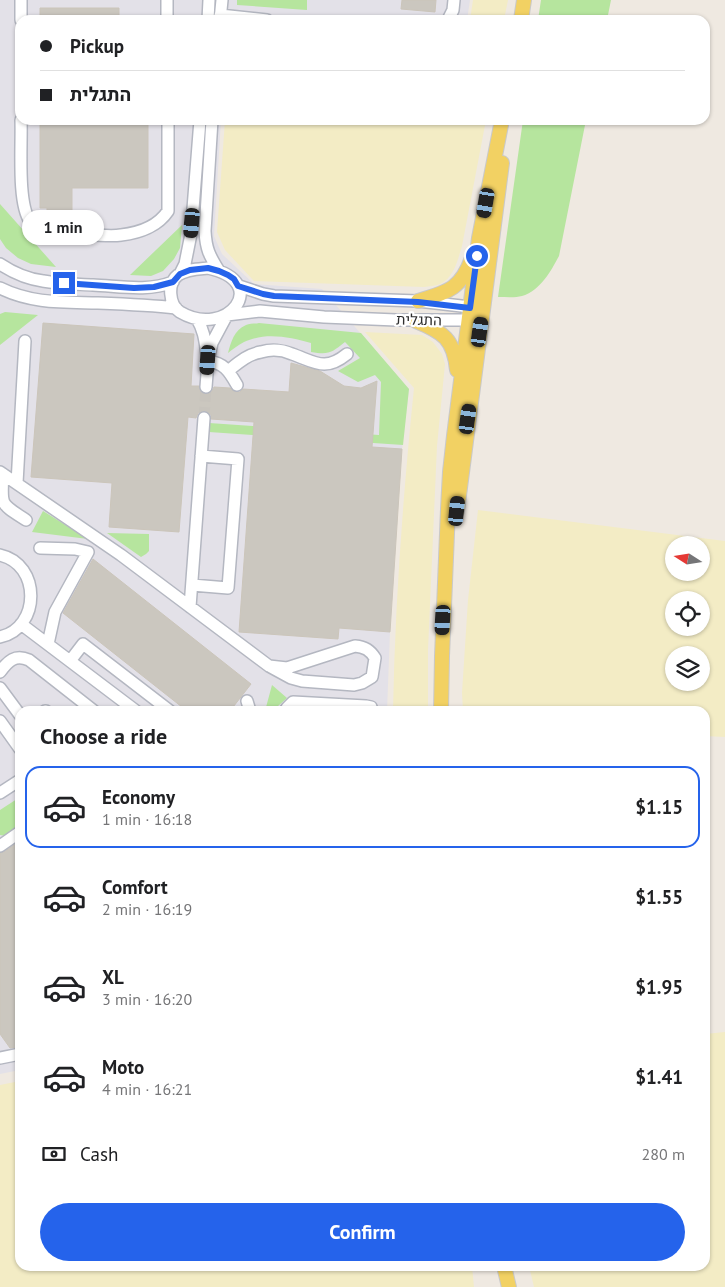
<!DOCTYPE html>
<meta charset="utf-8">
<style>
:root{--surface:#fff;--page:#f6f6f6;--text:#202124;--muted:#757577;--line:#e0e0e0;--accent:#2563eb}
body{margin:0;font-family:"PT Sans",Heebo,sans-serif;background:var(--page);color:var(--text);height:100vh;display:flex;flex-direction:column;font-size:19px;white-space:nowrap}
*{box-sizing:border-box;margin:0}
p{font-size:16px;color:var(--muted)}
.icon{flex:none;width:28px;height:28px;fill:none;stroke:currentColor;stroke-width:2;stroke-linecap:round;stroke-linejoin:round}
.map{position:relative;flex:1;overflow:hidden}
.side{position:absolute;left:15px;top:706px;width:695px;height:565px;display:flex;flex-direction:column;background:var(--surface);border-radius:15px;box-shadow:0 1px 4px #0004}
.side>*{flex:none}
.top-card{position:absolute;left:15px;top:15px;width:695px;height:110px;border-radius:15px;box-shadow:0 1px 4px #0004;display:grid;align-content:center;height:110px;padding:0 25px;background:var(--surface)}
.needle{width:32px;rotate:282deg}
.tools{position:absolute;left:665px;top:536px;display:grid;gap:10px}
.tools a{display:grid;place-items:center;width:45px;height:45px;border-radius:50%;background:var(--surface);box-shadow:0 1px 4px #0004;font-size:25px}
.end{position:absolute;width:22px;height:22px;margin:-11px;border:6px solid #2563eb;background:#fff;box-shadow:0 0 0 2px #fff}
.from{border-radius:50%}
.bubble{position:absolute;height:35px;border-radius:18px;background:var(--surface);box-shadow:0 1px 4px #0004;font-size:16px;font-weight:800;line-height:35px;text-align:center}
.car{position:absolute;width:15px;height:30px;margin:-15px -8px;border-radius:6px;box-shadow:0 0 4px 1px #0007;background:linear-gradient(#222 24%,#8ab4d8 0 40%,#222 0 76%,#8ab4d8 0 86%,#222 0)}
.top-card b{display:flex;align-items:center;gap:18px;height:48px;font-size:19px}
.top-card b+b{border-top:1px solid var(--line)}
.top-card i{width:12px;height:12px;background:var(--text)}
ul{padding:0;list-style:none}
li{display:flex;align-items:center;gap:15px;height:82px;margin:0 10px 8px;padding:0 15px;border:2px solid transparent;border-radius:15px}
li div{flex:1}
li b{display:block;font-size:19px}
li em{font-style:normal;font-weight:800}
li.selected{border-color:var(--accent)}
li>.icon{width:45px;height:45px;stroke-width:1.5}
h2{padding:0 25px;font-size:22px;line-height:60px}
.pay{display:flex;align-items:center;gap:12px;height:55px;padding:0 25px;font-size:19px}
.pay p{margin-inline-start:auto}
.action{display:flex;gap:10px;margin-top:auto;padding:10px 25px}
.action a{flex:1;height:58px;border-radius:30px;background:var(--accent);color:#fff;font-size:20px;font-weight:800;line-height:58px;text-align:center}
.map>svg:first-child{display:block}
.industrial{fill:#e3e1e8}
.green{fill:#b6e59e}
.sand{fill:#f3ecc5;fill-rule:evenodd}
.building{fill:#cbc7bf;stroke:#cbc5ba}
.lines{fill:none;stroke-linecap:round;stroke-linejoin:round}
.minor-tunnel{stroke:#c8c4bd;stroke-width:11;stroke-dasharray:11 5.5;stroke-linecap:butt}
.minor-casing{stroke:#b4b7c1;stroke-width:14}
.major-casing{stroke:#c9c9c9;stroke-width:16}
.minor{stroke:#fff;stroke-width:11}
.major{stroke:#f2d163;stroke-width:14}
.route{stroke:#2563eb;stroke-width:6}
.labels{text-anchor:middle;stroke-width:4.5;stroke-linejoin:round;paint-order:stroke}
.street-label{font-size:15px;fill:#2e2e2e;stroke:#fff}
</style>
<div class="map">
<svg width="725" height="1287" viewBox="0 0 725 1287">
<rect width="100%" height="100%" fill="#efe9e1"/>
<!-- industrial -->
<path class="industrial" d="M 0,0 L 470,0 L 467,20 L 20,20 L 20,120 L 221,120 L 214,236 L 222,254 L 254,284 L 322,289 L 409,389 L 402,449 L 390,632 L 387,711 L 20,711 L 20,1070 L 0,1074 Z"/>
<!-- green -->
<path class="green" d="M 237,0 L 307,0 L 307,10 L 237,5 Z
M 541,0 L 611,0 L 607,20 L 538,20 Z
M 523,120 L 586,120 L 559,256 C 551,271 540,291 522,296 C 515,298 506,297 498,297 Z
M 0,204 L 56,267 L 31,264 L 18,258 L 6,248 L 0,239 Z
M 182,225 L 180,248 L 174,259 L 163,271 L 151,276 L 130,275 Z
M 5,312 L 38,315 L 0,345 L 0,314 Z
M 259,323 L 361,333 L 409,389 L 403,445 L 209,432 L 209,423 L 379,435 L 381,382 L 375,375 L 358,382 L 338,371 L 360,358 L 345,342 C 331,353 329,355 311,352 L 311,343 C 290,337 265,332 244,342 C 238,345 233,349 228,353 C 231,342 234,330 246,325 C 250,323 256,324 259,323 Z
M 43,511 L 88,539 L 32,532 Z
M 107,533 L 149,534 L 149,551 L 146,554 L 141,557 Z
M 272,685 L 287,698 L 278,706 L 275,711 L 265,711 Z
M 20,797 L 20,826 L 6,836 L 0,835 L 0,810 Z"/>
<!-- sand -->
<path class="sand" d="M 473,0 L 508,0 L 504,20 L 470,20 Z
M 225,120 L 486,120 L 462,246 C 458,259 454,278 440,284 C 435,286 429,286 424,287 L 254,281 L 225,250 L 217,232 Z
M 365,332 L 422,335 L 433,342 L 442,354 L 445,364 L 437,446 L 428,650 L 428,711 L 393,711 C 395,603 403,496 414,388 Z
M 478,510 L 725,541 L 725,737 L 705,736 L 705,711 L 463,711 L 462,693 L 468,600 ZM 674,545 L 701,545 L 701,572 L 674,572 ZM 674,600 L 701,600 L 701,628 L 674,628 ZM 674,655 L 701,655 L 701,682 L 674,682 Z
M 725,1032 L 725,1287 L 534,1287 L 529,1266 L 705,1266 L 705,1034 Z
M 20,1081 L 20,1266 L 472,1266 L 474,1287 L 0,1287 L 0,1085 Z"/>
<!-- building -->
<path class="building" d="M 402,0 L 436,0 L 435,12 L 401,9 Z
M 40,8 L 119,8 L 119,20 L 40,20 Z
M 40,120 L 148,120 L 148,188 L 72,188 L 72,227 L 55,227 L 55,218 L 47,218 L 47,208 L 40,208 Z
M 43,323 L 194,334 L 191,386 L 199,386 L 200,391 L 205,394 L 210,394 L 212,391 L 214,387 L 230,388 L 233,391 L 237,392 L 240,392 L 243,389 L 289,392 L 291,363 L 320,371 L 344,386 L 361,388 L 377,381 L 372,447 L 402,449 L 390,632 L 339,628 L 338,639 L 239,632 L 254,422 L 211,419 L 211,415 L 209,412 L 204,411 L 198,413 L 196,418 L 188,417 L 179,532 L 109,527 L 112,483 L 31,477 Z
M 93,559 L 251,684 L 230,711 L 187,711 L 63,613 Z
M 20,841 L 20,1047 L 10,1048 L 0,1034 L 0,853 L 4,852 Z"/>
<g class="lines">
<!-- minor-tunnel -->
<path class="minor-tunnel" d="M 204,418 L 206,387"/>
<defs>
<path id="minor" d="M 21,0 L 21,20
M 167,0 L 167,20
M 220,15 L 267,20
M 208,20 L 209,0
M 220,20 L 222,0
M 448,20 L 453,10 L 454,0
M 21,120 C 22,144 17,203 30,221 C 35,227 42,233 47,238 C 59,238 71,235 82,235 C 95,234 109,237 121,235 C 139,233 158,226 168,211 L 168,120
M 212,120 L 205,231 C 206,249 209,255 219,271
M 0,264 C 12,272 28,279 43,281 C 59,284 76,284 93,285 C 119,286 147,292 173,282
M 208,268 C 273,282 227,340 180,312 C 169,305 167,283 178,275 C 187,269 198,269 208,268 Z
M 180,274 L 185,264 L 191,234 L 200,120
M 239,286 L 263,294 L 274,296 L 418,301 L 470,307 L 476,311
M 0,288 C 32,304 64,302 98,303 C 124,304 150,305 176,308
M 197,319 C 204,330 205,341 207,355
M 208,361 C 224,363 229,371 237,385
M 228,371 C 238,363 248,354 261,352 C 271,349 283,350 292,354 C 315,362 325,372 347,354
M 206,387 L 208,361 L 212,343 L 227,315 L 260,311 L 324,317 L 396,320 L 468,320 L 476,317
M 0,472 L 121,555 L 269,666 L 291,678 L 302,681 L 354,685 L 362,683 L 372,677 L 375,658 C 370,650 365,647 355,646 L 287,668 L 269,666
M 3,474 C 1,506 0,503 26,520
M 17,483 L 25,341
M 40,548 L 75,549 L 88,552 L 55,612 L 48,644
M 0,555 C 41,564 41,628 0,637
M 192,585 L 228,588 L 238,459 L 201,456
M 190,607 L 204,418
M 21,624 L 136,711
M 70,661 L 83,644 L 170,711
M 0,672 C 8,661 15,654 29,660 L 94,711
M 0,688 L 20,715
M 247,701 L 250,711
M 45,711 L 46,711
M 285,711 L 287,708 L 293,702 L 366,706 L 371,707 L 372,711
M 0,721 L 20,749
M 0,793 L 20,780
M 0,846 L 20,832
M 0,1058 L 20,1054"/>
<path id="major" d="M 521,20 L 524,0
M 418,301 C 448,292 461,289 472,258
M 416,321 C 443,332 454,339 457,370
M 457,511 L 502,163
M 441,711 L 442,656 L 448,509 L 450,472 L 454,436 L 479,238 L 502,120
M 504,1266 L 509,1287"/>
</defs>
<!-- minor casing -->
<use href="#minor" class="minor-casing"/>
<!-- major casing -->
<use href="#major" class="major-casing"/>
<!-- minor -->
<use href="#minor" class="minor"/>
<!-- major -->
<use href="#major" class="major"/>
</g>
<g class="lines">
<!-- route -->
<path class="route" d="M 64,283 L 134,288 L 154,287 L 173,282 L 180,274 L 190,270 L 208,268 L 219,271 L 228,275 L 234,279 L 238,286 L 263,294 L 274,296 L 418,302 L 470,308 L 477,256"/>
</g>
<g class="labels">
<!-- street labels -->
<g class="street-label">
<text transform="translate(419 320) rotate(1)" y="5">התגלית</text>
</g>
</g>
</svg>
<div class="tools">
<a><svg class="needle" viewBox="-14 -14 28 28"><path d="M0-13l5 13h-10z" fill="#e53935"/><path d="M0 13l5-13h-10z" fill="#757577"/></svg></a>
<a><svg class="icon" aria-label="locate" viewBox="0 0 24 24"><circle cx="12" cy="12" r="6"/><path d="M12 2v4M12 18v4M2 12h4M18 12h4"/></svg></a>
<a><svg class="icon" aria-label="layers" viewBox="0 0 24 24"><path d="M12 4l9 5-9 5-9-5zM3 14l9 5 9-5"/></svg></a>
</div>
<i class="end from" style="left:477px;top:256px"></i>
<i class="end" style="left:64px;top:283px"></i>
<div class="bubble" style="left:22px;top:210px;width:82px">1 min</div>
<i class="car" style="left:486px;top:203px;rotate:190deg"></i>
<i class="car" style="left:192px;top:223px;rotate:185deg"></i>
<i class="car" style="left:480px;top:332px;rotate:8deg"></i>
<i class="car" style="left:208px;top:360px;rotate:184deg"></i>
<i class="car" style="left:468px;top:419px;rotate:8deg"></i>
<i class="car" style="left:457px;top:511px;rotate:6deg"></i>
<i class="car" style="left:443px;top:620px;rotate:183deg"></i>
<div class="top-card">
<b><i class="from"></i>Pickup</b>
<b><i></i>התגלית</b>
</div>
<section class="side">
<h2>Choose a ride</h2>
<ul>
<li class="selected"><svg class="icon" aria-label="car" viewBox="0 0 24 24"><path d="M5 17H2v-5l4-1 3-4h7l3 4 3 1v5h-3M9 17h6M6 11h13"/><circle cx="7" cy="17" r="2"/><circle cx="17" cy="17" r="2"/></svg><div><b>Economy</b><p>1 min · 16:18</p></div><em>$1.15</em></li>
<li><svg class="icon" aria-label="car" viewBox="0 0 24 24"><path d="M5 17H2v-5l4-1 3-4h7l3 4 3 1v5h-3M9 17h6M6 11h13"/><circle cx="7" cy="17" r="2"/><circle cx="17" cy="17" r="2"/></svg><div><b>Comfort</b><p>2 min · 16:19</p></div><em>$1.55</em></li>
<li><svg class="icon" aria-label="car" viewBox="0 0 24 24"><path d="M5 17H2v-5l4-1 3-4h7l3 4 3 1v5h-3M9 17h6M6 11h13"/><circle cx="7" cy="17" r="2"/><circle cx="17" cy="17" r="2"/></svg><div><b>XL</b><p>3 min · 16:20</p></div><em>$1.95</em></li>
<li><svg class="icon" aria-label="car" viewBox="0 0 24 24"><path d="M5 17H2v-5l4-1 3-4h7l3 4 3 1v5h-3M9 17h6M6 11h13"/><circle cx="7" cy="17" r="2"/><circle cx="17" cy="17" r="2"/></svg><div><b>Moto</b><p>4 min · 16:21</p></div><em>$1.41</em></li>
</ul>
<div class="pay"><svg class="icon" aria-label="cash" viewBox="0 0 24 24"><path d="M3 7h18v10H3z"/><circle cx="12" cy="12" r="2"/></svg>Cash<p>280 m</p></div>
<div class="action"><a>Confirm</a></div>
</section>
</div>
